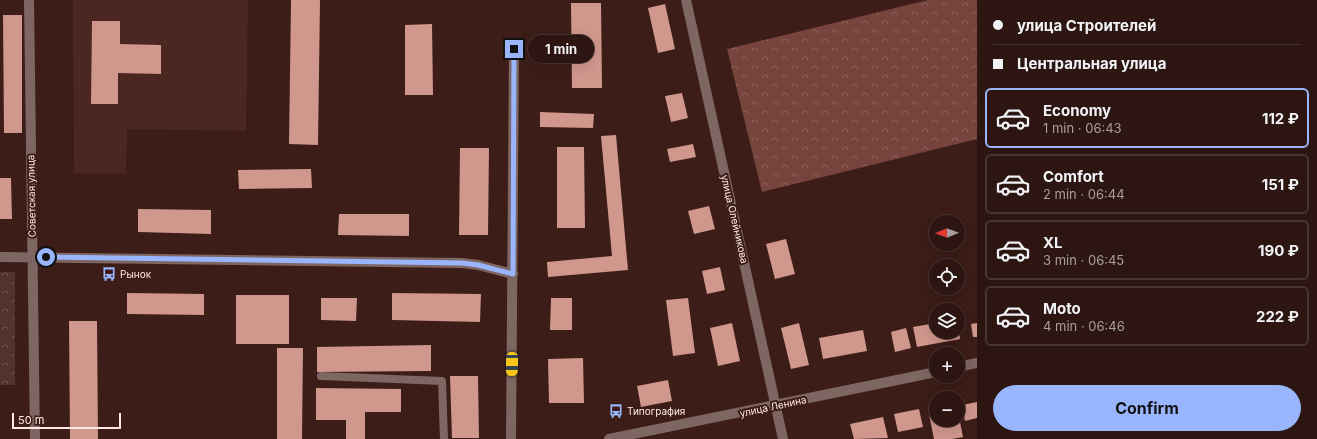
<!DOCTYPE html>
<meta charset="utf-8">
<style>
:root{--surface:#2d1612;--page:#351f1b;--text:#f1f3f6;--muted:#a79f9f;--line:#483532;--accent:#98b5fd}
body{margin:0;font-family:Inter,sans-serif;background:var(--page);color:var(--text);height:100vh;display:flex;flex-direction:column;font-size:15px;white-space:nowrap}
*{box-sizing:border-box;margin:0}
p{font-size:13px;color:var(--muted)}
.icon{flex:none;width:22px;height:22px;fill:none;stroke:currentColor;stroke-width:2;stroke-linecap:round;stroke-linejoin:round}
.map{position:relative;flex:1;overflow:hidden}
.details{display:flex;flex-direction:column;background:var(--surface);width:340px}
.details>*{flex:none}
.guide{display:grid;align-content:center;height:88px;padding:0 16px;background:var(--surface)}
.needle{width:26px;rotate:269deg}
.fabs{position:absolute;left:929px;top:215px;display:grid;gap:8px}
.fabs a{display:grid;place-items:center;width:36px;height:36px;border-radius:50%;background:var(--surface);box-shadow:0 4px 16px #0002,0 0 0 1px var(--line);font-size:20px}
.scale{position:absolute;left:12px;bottom:10px;width:109px;box-sizing:border-box;padding-left:4px;border:2px solid #ffe9e5;border-top:0;font-size:11px;line-height:14px;white-space:nowrap;color:#ffe9e5;-webkit-text-stroke:3px #3c1d18;paint-order:stroke}
.end{position:absolute;width:18px;height:18px;margin:-9px;border:5px solid #98b5fd;background:#111;box-shadow:0 0 0 2px #111}
.from{border-radius:50%}
.bubble{position:absolute;height:28px;border-radius:14px;background:var(--surface);box-shadow:0 4px 16px #0002,0 0 0 1px var(--line);font-size:13px;font-weight:700;line-height:28px;text-align:center}
.car{position:absolute;width:12px;height:24px;margin:-12px -6px;border-radius:5px;box-shadow:0 0 3px 1px #0007;background:linear-gradient(#f5c518 24%,#345 0 40%,#f5c518 0 76%,#345 0 86%,#f5c518 0)}
.guide b{display:flex;align-items:center;gap:14px;height:38px;font-size:15px}
.guide b+b{border-top:1px solid var(--line)}
.guide i{width:10px;height:10px;background:var(--text)}
ul{padding:0;list-style:none}
li{display:flex;align-items:center;gap:12px;height:60px;margin:0 8px 6px;padding:0 8px;border:2px solid var(--line);border-radius:6px}
li div{flex:1}
li b{display:block;font-size:15px}
li em{font-style:normal;font-weight:700}
li.selected{border-color:var(--accent)}
li>.icon{width:36px;height:36px;stroke-width:1.5}
.button{display:flex;gap:8px;margin-top:auto;padding:8px 16px}
.button a{flex:1;height:46px;border-radius:24px;background:var(--accent);color:#111;font-size:16px;font-weight:700;line-height:46px;text-align:center}
main{display:flex;flex:1;min-height:0}
.map>svg:first-child{display:block}
.built{fill:#4c2620}
.forest{fill:url(#forest-crowns)}
.park{fill:url(#park-crowns)}
.building{fill:#d0978d}
.lines{fill:none;stroke-linecap:round;stroke-linejoin:round}
.service{stroke:#7e6662;stroke-width:8}
.minor{stroke:#7e6662;stroke-width:10}
.route{stroke:#98b5fd;stroke-width:5}
.labels{text-anchor:middle;stroke-width:4;stroke-linejoin:round;paint-order:stroke}
.street-label{font-size:10px;fill:#ffe9e5;stroke:#3c1d18}
.poi-label{font-size:10px;fill:#ffe9e5;stroke:#3c1d18;text-anchor:start}
</style>
<main>
<div class="map">
<svg width="977" height="439" viewBox="0 0 977 439">
<defs>
<pattern id="forest-crowns" width="20" height="18" patternUnits="userSpaceOnUse"><rect width="20" height="18" fill="#76443c"/><path d="M2 6a3 3 0 1 1 6 0M12 15a3 3 0 1 1 6 0" fill="none" stroke="#8b5f58"/></pattern>
<pattern id="park-crowns" width="20" height="18" patternUnits="userSpaceOnUse"><rect width="20" height="18" fill="#51342f"/><path d="M2 6a3 3 0 1 1 6 0M12 15a3 3 0 1 1 6 0" fill="none" stroke="#6b514d"/></pattern>
</defs>
<rect width="100%" height="100%" fill="#3c1d18"/>
<!-- built -->
<path class="built" d="M 73,0 L 248,0 L 246,131 L 127,129 L 126,174 L 74,173 Z"/>
<!-- forest -->
<path class="forest" d="M 928,0 L 977,0 L 977,139 L 762,192 L 727,49 Z"/>
<!-- park -->
<path class="park" d="M 0,272 L 15,272 L 15,385 L 0,385 Z"/>
<!-- building -->
<path class="building" d="M 291,0 L 320,0 L 318,145 L 289,144 Z
M 571,3 L 601,3 L 602,88 L 572,88 Z
M 665,4 L 675,49 L 658,53 L 648,8 Z
M 3,15 L 22,15 L 22,133 L 4,133 Z
M 92,21 L 120,21 L 120,44 L 161,45 L 161,74 L 118,73 L 118,104 L 91,104 Z
M 432,24 L 433,95 L 405,95 L 405,25 Z
M 682,93 L 688,118 L 671,122 L 665,96 Z
M 540,112 L 594,114 L 593,128 L 540,127 Z
M 616,135 L 628,270 L 548,277 L 547,262 L 612,256 L 601,136 Z
M 693,144 L 696,157 L 670,162 L 667,149 Z
M 557,147 L 584,147 L 585,228 L 557,228 Z
M 460,148 L 489,148 L 488,235 L 459,235 Z
M 311,169 L 312,188 L 239,189 L 238,170 Z
M 0,178 L 11,178 L 12,219 L 0,219 Z
M 709,206 L 715,229 L 694,234 L 688,211 Z
M 138,209 L 211,210 L 211,234 L 138,232 Z
M 339,214 L 409,214 L 409,236 L 338,235 Z
M 786,239 L 795,274 L 775,279 L 766,244 Z
M 720,267 L 725,290 L 707,294 L 702,271 Z
M 127,293 L 204,294 L 204,315 L 127,314 Z
M 392,293 L 481,294 L 480,322 L 392,320 Z
M 236,295 L 289,295 L 289,344 L 236,344 Z
M 321,298 L 357,298 L 356,321 L 321,320 Z
M 551,298 L 572,298 L 572,330 L 550,330 Z
M 688,298 L 695,353 L 673,356 L 666,300 Z
M 69,321 L 97,321 L 98,439 L 70,439 Z
M 732,323 L 740,361 L 718,366 L 710,328 Z
M 799,323 L 809,365 L 791,369 L 781,328 Z
M 936,323 L 936,332 L 959,332 L 960,339 L 917,347 L 913,327 Z
M 977,323 L 977,337 L 973,337 L 971,324 Z
M 906,328 L 911,348 L 895,352 L 891,332 Z
M 863,330 L 867,351 L 823,359 L 819,338 Z
M 431,345 L 431,371 L 317,372 L 317,347 Z
M 277,348 L 303,348 L 302,439 L 277,439 Z
M 583,358 L 584,403 L 549,403 L 548,359 Z
M 450,376 L 478,376 L 479,438 L 452,438 Z
M 668,380 L 672,401 L 641,407 L 637,386 Z
M 316,388 L 401,389 L 401,412 L 365,412 L 365,439 L 346,439 L 346,420 L 316,420 Z
M 977,402 L 977,418 L 965,421 L 962,405 Z
M 936,407 L 936,420 L 958,420 L 959,417 L 963,437 L 952,439 L 934,439 L 928,409 Z
M 919,409 L 923,427 L 898,432 L 894,414 Z
M 883,417 L 888,438 L 854,439 L 850,424 Z"/>
<g class="lines">
<!-- service -->
<path class="service" d="M 321,376 L 442,381 L 444,439"/>
<!-- minor -->
<path class="minor" d="M 29,0 L 35,439
M 686,0 L 783,439
M 0,257 L 462,263 L 478,265 L 513,274
M 958,367 L 977,363
M 511,439 L 514,49
M 609,439 L 936,372"/>
</g>
<g class="lines">
<!-- route -->
<path class="route" d="M 46,257 L 462,263 L 478,265 L 513,274 L 514,49"/>
</g>
<!-- icons -->
<defs>
<symbol id="bus-bare" viewBox="-9 -9 18 18"><path d="M-5-6H5V4H4V6H2V4H-2V6H-4V4H-5ZM-3.5-4V0h7V-4ZM-3.5 1.2v1.5H-2V1.2ZM2 1.2v1.5H3.5V1.2Z" fill="#98b5fd" stroke="#3c1d18" stroke-width="2.5" paint-order="stroke"/></symbol>
</defs>
<g fill-rule="evenodd">
<use href="#bus-bare" x="99" y="264" width="20" height="20"/>
<use href="#bus-bare" x="606" y="401" width="20" height="20"/>
</g>
<g class="labels">
<!-- street labels -->
<g class="street-label">
<text transform="translate(31 196) rotate(-91)" y="4">Советская улица</text>
<text transform="translate(735 219) rotate(77)" y="4">улица Олейникова</text>
<text transform="translate(773 406) rotate(-12)" y="4">улица Ленина</text>
</g>
<!-- poi labels -->
<g class="poi-label">
<text x="120" y="278">Рынок</text>
<text x="627" y="415">Типография</text>
</g>
</g>
</svg>
<div class="fabs">
<a><svg class="needle" viewBox="-14 -14 28 28"><path d="M0-13l5 13h-10z" fill="#e53935"/><path d="M0 13l5-13h-10z" fill="#a79f9f"/></svg></a>
<a><svg class="icon" aria-label="locate" viewBox="0 0 24 24"><circle cx="12" cy="12" r="6"/><path d="M12 2v4M12 18v4M2 12h4M18 12h4"/></svg></a>
<a><svg class="icon" aria-label="layers" viewBox="0 0 24 24"><path d="M12 4l9 5-9 5-9-5zM3 14l9 5 9-5"/></svg></a>
<a>+</a>
<a>−</a>
</div>
<div class="scale">50 m</div>
<i class="end from" style="left:46px;top:257px"></i>
<i class="end" style="left:514px;top:49px"></i>
<div class="bubble" style="left:528px;top:35px;width:66px">1 min</div>
<i class="car" style="left:512px;top:364px;rotate:181deg"></i>
</div>
<section class="details">
<div class="guide">
<b><i class="from"></i>улица Строителей</b>
<b><i></i>Центральная улица</b>
</div>
<ul>
<li class="selected"><svg class="icon" aria-label="car" viewBox="0 0 24 24"><path d="M5 17H2v-5l4-1 3-4h7l3 4 3 1v5h-3M9 17h6M6 11h13"/><circle cx="7" cy="17" r="2"/><circle cx="17" cy="17" r="2"/></svg><div><b>Economy</b><p>1 min · 06:43</p></div><em>112 ₽</em></li>
<li><svg class="icon" aria-label="car" viewBox="0 0 24 24"><path d="M5 17H2v-5l4-1 3-4h7l3 4 3 1v5h-3M9 17h6M6 11h13"/><circle cx="7" cy="17" r="2"/><circle cx="17" cy="17" r="2"/></svg><div><b>Comfort</b><p>2 min · 06:44</p></div><em>151 ₽</em></li>
<li><svg class="icon" aria-label="car" viewBox="0 0 24 24"><path d="M5 17H2v-5l4-1 3-4h7l3 4 3 1v5h-3M9 17h6M6 11h13"/><circle cx="7" cy="17" r="2"/><circle cx="17" cy="17" r="2"/></svg><div><b>XL</b><p>3 min · 06:45</p></div><em>190 ₽</em></li>
<li><svg class="icon" aria-label="car" viewBox="0 0 24 24"><path d="M5 17H2v-5l4-1 3-4h7l3 4 3 1v5h-3M9 17h6M6 11h13"/><circle cx="7" cy="17" r="2"/><circle cx="17" cy="17" r="2"/></svg><div><b>Moto</b><p>4 min · 06:46</p></div><em>222 ₽</em></li>
</ul>
<div class="button"><a>Confirm</a></div>
</section>
</main>
